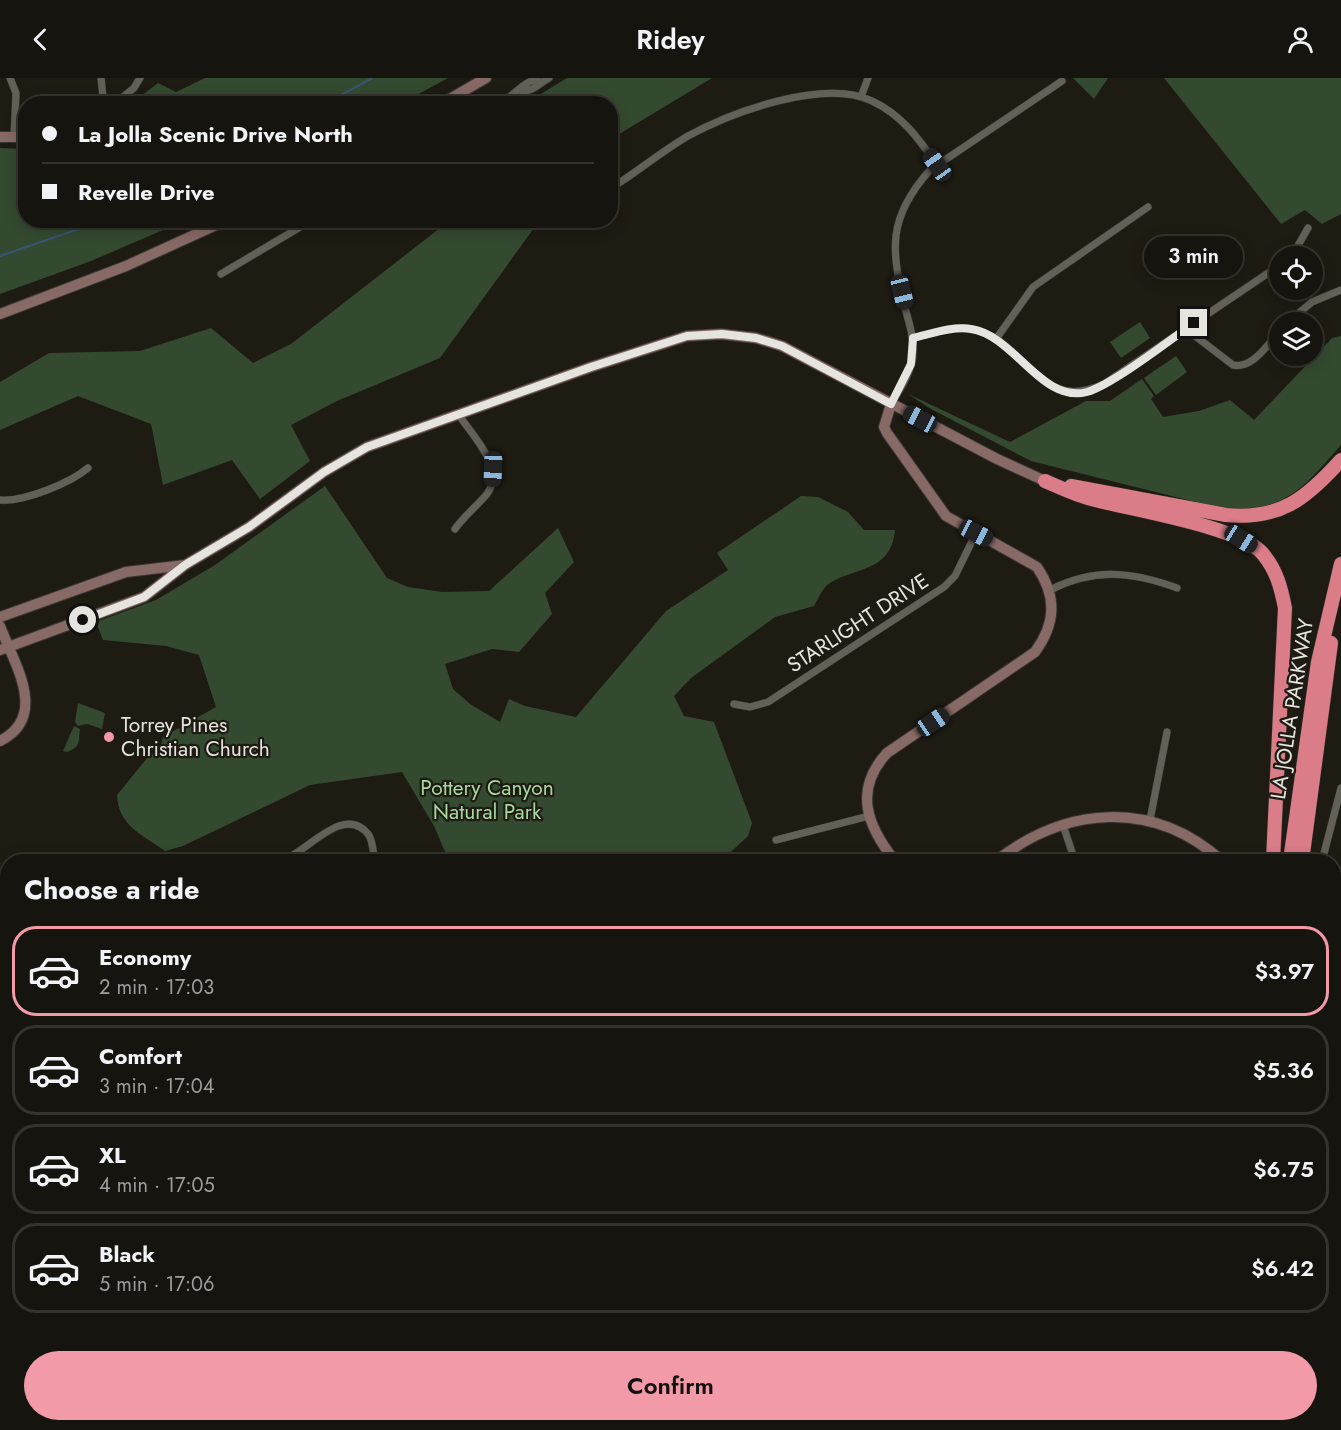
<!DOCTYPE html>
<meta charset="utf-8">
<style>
:root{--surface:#16140e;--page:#1f1d17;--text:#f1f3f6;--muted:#9e9e9e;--line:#35332e;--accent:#f39aa9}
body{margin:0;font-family:Jost,sans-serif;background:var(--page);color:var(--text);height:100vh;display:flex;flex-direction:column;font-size:22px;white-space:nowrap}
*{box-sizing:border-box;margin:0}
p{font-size:20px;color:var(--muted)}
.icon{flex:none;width:33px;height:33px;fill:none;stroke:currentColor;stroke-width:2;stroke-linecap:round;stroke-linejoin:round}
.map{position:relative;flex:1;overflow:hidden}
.panel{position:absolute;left:0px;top:776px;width:1341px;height:578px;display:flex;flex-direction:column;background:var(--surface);border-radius:24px 24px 0 0;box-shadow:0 3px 15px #0003,0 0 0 2px var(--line)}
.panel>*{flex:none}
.banner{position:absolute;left:18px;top:18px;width:600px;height:132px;border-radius:24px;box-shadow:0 3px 15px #0003,0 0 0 2px var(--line);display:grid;align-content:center;height:132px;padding:0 24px;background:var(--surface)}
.fabs{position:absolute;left:1269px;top:168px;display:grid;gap:12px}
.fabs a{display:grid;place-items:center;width:54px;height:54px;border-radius:50%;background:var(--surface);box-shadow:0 3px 15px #0003,0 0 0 2px var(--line);font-size:30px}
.end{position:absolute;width:27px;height:27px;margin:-14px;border:8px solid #e6e4df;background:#111;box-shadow:0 0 0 3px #111}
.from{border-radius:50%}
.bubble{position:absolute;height:42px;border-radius:21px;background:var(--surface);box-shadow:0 3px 15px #0003,0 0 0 2px var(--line);font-size:20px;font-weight:600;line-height:42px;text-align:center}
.car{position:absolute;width:18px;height:36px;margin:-18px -9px;border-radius:8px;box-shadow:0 0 4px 2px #0007;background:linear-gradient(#222 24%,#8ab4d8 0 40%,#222 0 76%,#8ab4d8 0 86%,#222 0)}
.banner b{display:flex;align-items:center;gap:21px;height:57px;font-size:22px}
.banner b+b{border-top:2px solid var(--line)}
.banner i{width:15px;height:15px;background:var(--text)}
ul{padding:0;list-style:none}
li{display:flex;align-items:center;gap:18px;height:90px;margin:0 12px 9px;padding:0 12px;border:3px solid var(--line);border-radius:24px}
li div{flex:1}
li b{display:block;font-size:22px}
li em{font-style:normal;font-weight:600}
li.active{border-color:var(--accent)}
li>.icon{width:54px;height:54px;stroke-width:1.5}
h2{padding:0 24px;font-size:27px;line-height:72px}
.primary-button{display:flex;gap:12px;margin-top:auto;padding:12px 24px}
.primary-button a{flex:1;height:69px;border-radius:36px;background:var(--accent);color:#111;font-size:24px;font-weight:600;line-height:69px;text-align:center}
header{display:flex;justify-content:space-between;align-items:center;height:78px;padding:0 24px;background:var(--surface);font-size:27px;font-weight:600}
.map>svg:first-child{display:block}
.green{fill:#344a30}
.forest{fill:#2f4d2b}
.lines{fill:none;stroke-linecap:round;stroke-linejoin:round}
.stream{stroke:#375677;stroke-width:2}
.street-casing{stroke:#393733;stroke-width:8}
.secondary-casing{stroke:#393733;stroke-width:12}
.primary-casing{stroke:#393733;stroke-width:12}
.highway-casing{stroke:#393733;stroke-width:15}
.street{stroke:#636057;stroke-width:7}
.secondary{stroke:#876966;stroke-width:10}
.primary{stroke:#aa7174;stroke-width:10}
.highway{stroke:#da7d88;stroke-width:14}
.route{stroke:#e6e4df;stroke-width:8}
.poi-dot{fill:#f39aa9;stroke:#1e1b13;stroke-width:2}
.labels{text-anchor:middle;stroke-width:4.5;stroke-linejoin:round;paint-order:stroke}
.street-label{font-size:21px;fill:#e6e4df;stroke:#1e1b13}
.poi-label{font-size:21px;fill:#e6e4df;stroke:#1e1b13;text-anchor:start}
.park-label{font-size:21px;fill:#a6d99e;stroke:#1e1b13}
</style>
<header><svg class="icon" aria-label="back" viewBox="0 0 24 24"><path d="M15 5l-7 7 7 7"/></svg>Ridey<svg class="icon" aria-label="person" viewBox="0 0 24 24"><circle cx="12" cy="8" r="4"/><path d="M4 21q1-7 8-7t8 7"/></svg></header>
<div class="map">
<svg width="1341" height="1352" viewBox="0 0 1341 1352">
<rect width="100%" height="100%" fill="#1e1b13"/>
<!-- green -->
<path class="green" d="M 205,0 L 448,0 L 402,25 L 132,25 L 158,5 L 176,14 Z
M 567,0 L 712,0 L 611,61 L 610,26 L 526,25 Z
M 1073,0 L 1108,0 L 1094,21 Z
M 1164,0 L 1341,0 L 1341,136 L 1322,146 L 1305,132 L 1281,146 Z
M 0,70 L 25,71 L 26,142 L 184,143 L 91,183 L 0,216 Z
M 449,143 L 539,143 L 440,280 L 337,323 L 291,347 L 310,383 L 260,421 L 232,382 L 163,407 L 151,346 L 78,318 L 0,352 L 0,304 L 49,275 L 140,273 L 211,250 L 253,285 L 291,266 Z
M 1140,244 L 1150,260 L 1121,280 L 1110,264 Z
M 1341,258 L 1341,367 C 1307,406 1293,425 1240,435 L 1031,383 L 931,331 L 908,316 L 1010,364 L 1086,323 L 1110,323 L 1142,301 L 1154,318 L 1151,321 L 1163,339 L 1199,333 L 1230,322 L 1254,342 L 1332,260 Z
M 1176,278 L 1187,294 L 1156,317 L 1144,300 Z
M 325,408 L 387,500 L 408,509 L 442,514 L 489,513 L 558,450 L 574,484 L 545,515 L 552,536 L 519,574 L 492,571 L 445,586 L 453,611 L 470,626 L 500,644 L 509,621 L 525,628 L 576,639 L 666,533 L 728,492 L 717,475 L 801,418 L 818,419 L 848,434 L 864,452 L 895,452 C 891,494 856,489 830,505 C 823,509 818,521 814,528 L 775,539 L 691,600 L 674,618 L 684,638 L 714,644 L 752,745 L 748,758 L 721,783 L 449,783 L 434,748 L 402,694 L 310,707 L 183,768 L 165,773 C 142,756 118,748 117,717 L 148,679 L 160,672 L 163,659 L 216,629 L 199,577 L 166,568 L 103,562 L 96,544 L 156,522 L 215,487 Z
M 78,625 L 105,635 L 102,651 L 87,646 L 78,648 L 75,644 Z
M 74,648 L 80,651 C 78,664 82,667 68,674 L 63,673 Z
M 7,879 L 8,1159 L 0,1167 L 0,883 Z
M 7,1277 L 7,1320 L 0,1322 L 0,1280 Z"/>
<!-- forest -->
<path class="forest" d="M 7,1159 L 7,1246 L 0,1250 L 0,1167 Z"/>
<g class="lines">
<!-- stream -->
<path class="stream" d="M 325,26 L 372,0
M 0,178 L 105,142"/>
<defs>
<path id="street" d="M 10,0 L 16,15 L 14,59
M 101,0 L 103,19 L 110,26
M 519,12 C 532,16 539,5 549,0
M 861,19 L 868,0
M 114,26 L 134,10 L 140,0
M 501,26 C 512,18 521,7 533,2 L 541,4
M 619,105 C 642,90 664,72 688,58 C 732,34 824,0 872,23 C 902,37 919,61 937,87
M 1292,178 L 1308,150
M 221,196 L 312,142
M 1288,244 L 1312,224 L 1341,212
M 1186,251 L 1233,287 C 1253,291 1267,267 1280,253
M 913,260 C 931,256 953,247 972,251 C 1028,263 1037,337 1104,306 L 1280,187
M 996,261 L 1033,209 L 1148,129
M 891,326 C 900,311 912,294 913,275 C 914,260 909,244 905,230 C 891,171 887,140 930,92 L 1062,3
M 0,422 C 24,424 70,405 88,390
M 455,451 C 464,438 477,428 487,416 C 506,390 472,357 458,336
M 1050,512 C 1094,490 1131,493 1177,510
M 734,626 L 750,629 L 768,624 L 944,509 L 955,498 L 976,455
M 1150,742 L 1167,654
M 1063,747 L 1075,783
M 776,762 L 869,738
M 281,783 C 306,776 343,725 368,756 C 373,762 373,775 375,783
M 1322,783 L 1341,710
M 1334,829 L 1341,830
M 913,1346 L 915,1352
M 1257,1346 L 1265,1352
M 284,1352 L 295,1346
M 677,1352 L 692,1346
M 1102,1352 L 1121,1346"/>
<path id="secondary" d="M 441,26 L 486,0
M 0,59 L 26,59
M 0,236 L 126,188 L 227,142
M 891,326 L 884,349 L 887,355 L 946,438 L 1037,489 C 1057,519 1056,545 1035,574 L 887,675 C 853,712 867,748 895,783
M 0,539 L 126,494 L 185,487
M 0,548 C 13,584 50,638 0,663
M 0,572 L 144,519 L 185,487 L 249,449 L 324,394 L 367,369 L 591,289 L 687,258 L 721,256 L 756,260 L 782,268 L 997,381 L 1045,403
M 996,783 C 1066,728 1153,721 1222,783
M 0,823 L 8,828
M 62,1352 L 86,1346
M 457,1352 L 467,1346"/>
<path id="primary" d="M 0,1260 L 8,1256
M 0,1270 L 8,1267
M 1140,1346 L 1145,1352
M 1156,1346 L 1162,1352"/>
<path id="highway" d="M 1045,403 C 1059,409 1074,416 1088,420 C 1126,431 1240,448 1263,476 C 1277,493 1281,510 1285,530 L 1273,783
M 1071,408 L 1226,437 C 1280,442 1306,421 1341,382
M 1290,783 L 1318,584 L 1341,486
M 1302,783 L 1331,565
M 1215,1352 L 1216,1346
M 1232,1352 L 1233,1346"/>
</defs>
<!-- street casing -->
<use href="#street" class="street-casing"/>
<!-- secondary casing -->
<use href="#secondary" class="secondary-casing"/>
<!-- primary casing -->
<use href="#primary" class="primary-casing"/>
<!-- highway casing -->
<use href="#highway" class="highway-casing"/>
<!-- street -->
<use href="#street" class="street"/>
<!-- secondary -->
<use href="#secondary" class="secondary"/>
<!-- primary -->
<use href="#primary" class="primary"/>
<!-- highway -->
<use href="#highway" class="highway"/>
</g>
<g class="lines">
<!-- route -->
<path class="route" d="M 83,542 L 144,519 L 185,487 L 249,449 L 324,394 L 367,369 L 591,289 L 687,258 L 722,256 L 756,260 L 782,268 L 891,326 L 911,286 L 913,260 C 931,256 952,248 971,251 C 1014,257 1042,326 1087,314 C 1112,307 1170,262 1194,245"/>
</g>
<!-- markers -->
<circle class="poi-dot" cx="109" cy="659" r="6"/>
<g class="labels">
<!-- street labels -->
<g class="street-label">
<text transform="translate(858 545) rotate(-33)" y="7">STARLIGHT DRIVE</text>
<text transform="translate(1292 631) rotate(-81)" y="7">LA JOLLA PARKWAY</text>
</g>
<!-- poi labels -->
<g class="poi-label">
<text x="121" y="654">Torrey Pines<tspan x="121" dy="24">Christian Church</tspan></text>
</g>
<!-- park labels -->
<g class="park-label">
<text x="487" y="717">Pottery Canyon<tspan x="487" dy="24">Natural Park</tspan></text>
</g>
</g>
</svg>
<div class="fabs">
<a><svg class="icon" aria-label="locate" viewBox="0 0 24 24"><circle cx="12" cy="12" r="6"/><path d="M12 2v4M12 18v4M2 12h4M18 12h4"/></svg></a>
<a><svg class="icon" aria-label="layers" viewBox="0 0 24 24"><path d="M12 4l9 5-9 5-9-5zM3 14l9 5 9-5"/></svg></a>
</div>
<i class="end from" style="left:83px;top:542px"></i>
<i class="end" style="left:1194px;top:245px"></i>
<div class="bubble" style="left:1144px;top:158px;width:99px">3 min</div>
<i class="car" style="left:937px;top:87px;rotate:325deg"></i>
<i class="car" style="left:902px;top:214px;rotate:166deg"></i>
<i class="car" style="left:920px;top:341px;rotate:298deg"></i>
<i class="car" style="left:493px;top:391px;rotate:182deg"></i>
<i class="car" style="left:976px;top:455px;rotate:118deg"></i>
<i class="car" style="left:1241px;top:461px;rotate:122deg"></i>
<i class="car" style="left:933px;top:644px;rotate:56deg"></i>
<div class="banner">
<b><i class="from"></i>La Jolla Scenic Drive North</b>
<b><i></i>Revelle Drive</b>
</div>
<section class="panel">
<h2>Choose a ride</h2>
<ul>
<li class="active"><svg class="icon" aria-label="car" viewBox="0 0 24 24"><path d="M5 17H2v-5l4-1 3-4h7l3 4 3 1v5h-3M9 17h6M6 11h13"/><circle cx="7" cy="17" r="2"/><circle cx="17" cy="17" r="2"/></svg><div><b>Economy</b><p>2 min · 17:03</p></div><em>$3.97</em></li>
<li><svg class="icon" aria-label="car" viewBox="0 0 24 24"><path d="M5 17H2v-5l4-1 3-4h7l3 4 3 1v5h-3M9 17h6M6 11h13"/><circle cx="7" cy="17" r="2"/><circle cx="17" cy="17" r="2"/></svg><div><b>Comfort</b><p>3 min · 17:04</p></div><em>$5.36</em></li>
<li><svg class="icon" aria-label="car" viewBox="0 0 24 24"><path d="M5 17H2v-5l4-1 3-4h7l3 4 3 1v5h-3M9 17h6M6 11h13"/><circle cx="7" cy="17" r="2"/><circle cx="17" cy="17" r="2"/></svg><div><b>XL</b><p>4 min · 17:05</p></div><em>$6.75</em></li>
<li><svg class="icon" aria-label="car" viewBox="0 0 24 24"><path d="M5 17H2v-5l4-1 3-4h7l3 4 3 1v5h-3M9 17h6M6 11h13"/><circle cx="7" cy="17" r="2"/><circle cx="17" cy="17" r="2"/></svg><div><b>Black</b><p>5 min · 17:06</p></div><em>$6.42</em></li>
</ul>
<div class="primary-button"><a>Confirm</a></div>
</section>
</div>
